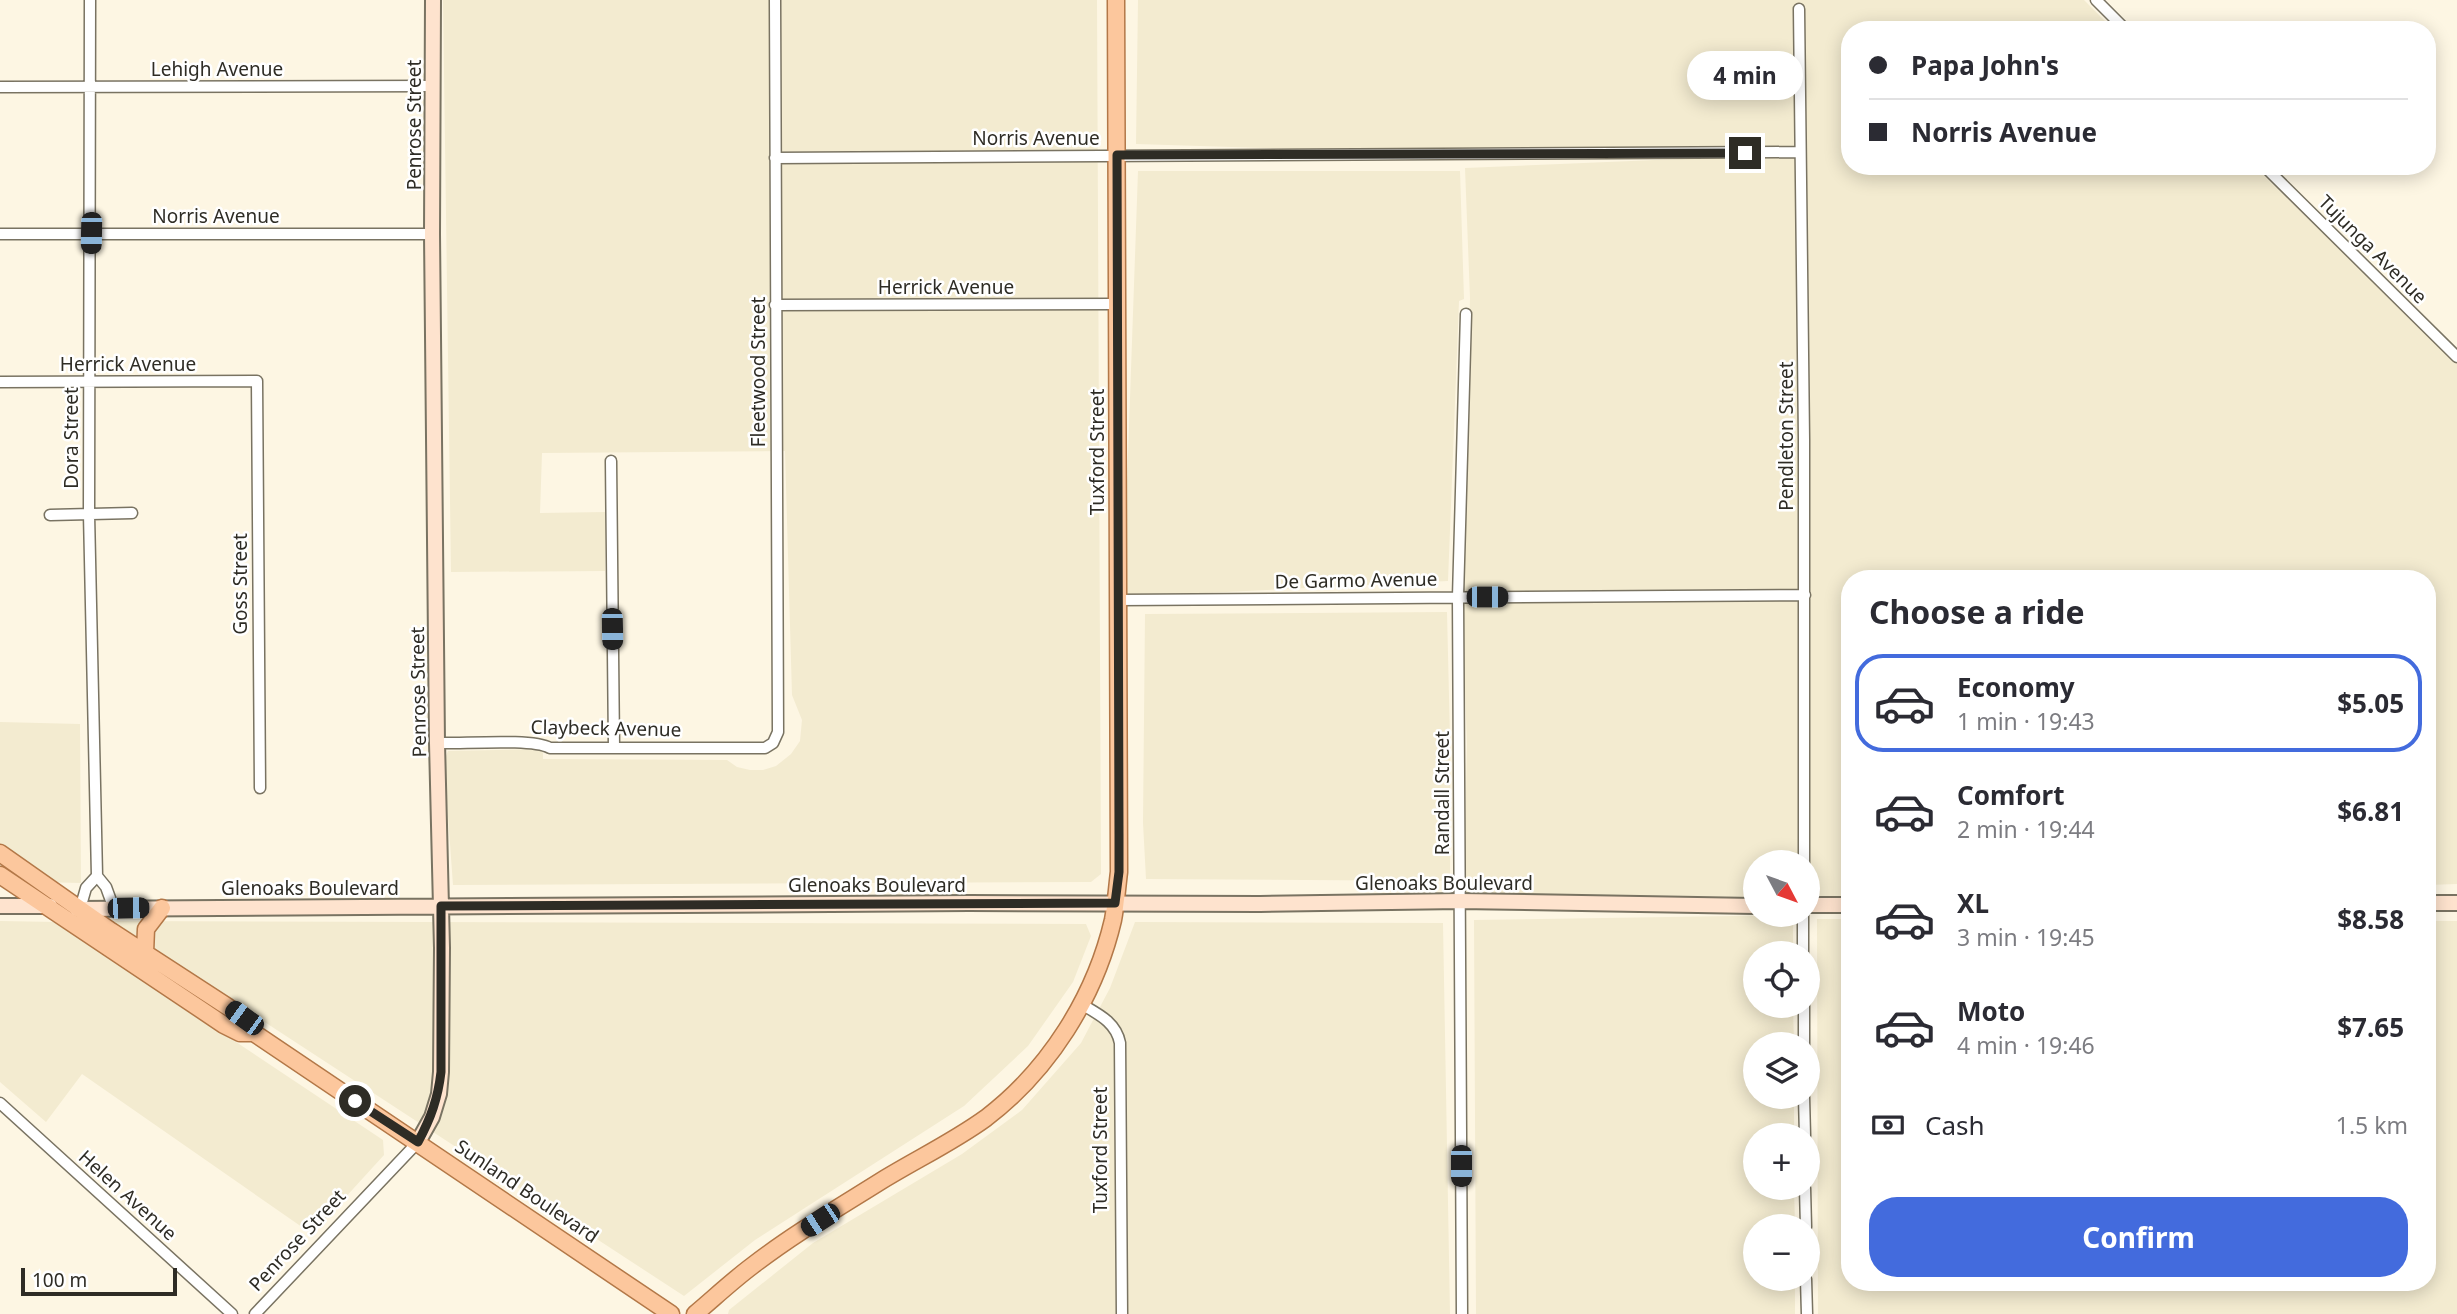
<!DOCTYPE html>
<meta charset="utf-8">
<style>
:root{--surface:#fff;--page:#f7f7f7;--text:#2b2b33;--muted:#7c7c81;--line:#e1e1e2;--accent:#436bdd}
body{margin:0;font-family:"Noto Sans",sans-serif;background:var(--page);color:var(--text);height:100vh;display:flex;flex-direction:column;font-size:26px;white-space:nowrap}
*{box-sizing:border-box;margin:0}
p{font-size:23px;color:var(--muted)}
.icon{flex:none;width:38px;height:38px;fill:none;stroke:currentColor;stroke-width:2;stroke-linecap:round;stroke-linejoin:round}
.map{position:relative;flex:1;overflow:hidden}
.drawer{position:absolute;left:1841px;top:570px;width:595px;height:721px;display:flex;flex-direction:column;background:var(--surface);border-radius:28px;box-shadow:0 4px 18px #0003}
.drawer>*{flex:none}
.guide{position:absolute;left:1841px;top:21px;width:595px;height:154px;border-radius:28px;box-shadow:0 4px 18px #0003;display:grid;align-content:center;height:154px;padding:0 28px;background:var(--surface)}
.needle{width:46px;rotate:131deg}
.fabs{position:absolute;left:1743px;top:850px;display:grid;gap:14px}
.fabs a{display:grid;place-items:center;width:77px;height:77px;border-radius:50%;background:var(--surface);box-shadow:0 4px 18px #0003;font-size:35px}
.scale{position:absolute;left:21px;bottom:18px;width:156px;box-sizing:border-box;padding-left:7px;border:4px solid #2e2c25;border-top:0;font-size:19px;line-height:24px;white-space:nowrap;color:#2e2c25;-webkit-text-stroke:5px #fff;paint-order:stroke}
.end{position:absolute;width:32px;height:32px;margin:-16px;border:9px solid #2e2c25;background:#fff;box-shadow:0 0 0 4px #fff}
.from{border-radius:50%}
.bubble{position:absolute;height:49px;border-radius:24px;background:var(--surface);box-shadow:0 4px 18px #0003;font-size:23px;font-weight:700;line-height:49px;text-align:center}
.car{position:absolute;width:21px;height:42px;margin:-21px -10px;border-radius:9px;box-shadow:0 0 5px 2px #0007;background:linear-gradient(#222 24%,#8ab4d8 0 40%,#222 0 76%,#8ab4d8 0 86%,#222 0)}
.guide b{display:flex;align-items:center;gap:24px;height:66px;font-size:26px}
.guide b+b{border-top:2px solid var(--line)}
.guide i{width:18px;height:18px;background:var(--text)}
ul{padding:0;list-style:none}
li{display:flex;align-items:center;gap:21px;height:98px;margin:0 14px 10px;padding:0 14px;border:4px solid transparent;border-radius:28px}
li div{flex:1}
li b{display:block;font-size:26px}
li em{font-style:normal;font-weight:700}
li.selected{border-color:var(--accent)}
li>.icon{width:63px;height:63px;stroke-width:1.5}
h2{padding:0 28px;font-size:32px;line-height:84px}
.pay{display:flex;align-items:center;gap:18px;height:77px;padding:0 28px;font-size:26px}
.pay p{margin-inline-start:auto}
.cta{display:flex;gap:14px;margin-top:auto;padding:14px 28px}
.cta a{flex:1;height:80px;border-radius:28px;background:var(--accent);color:#fff;font-size:28px;font-weight:700;line-height:80px;text-align:center}
.map>svg:first-child{display:block}
.built{fill:#f3ebd0}
.lines{fill:none;stroke-linecap:round;stroke-linejoin:round}
.street-casing{stroke:#797362;stroke-width:13}
.secondary-casing{stroke:#797362;stroke-width:18}
.primary-casing{stroke:#b37848;stroke-width:19}
.street{stroke:#fff;stroke-width:10}
.secondary{stroke:#fee3ce;stroke-width:14}
.primary{stroke:#fcc79d;stroke-width:16}
.route{stroke:#2e2c25;stroke-width:9}
.labels{text-anchor:middle;stroke-width:5;stroke-linejoin:round;paint-order:stroke}
.street-label{font-size:19px;fill:#2e2c25;stroke:#fff}
</style>
<div class="map">
<svg width="2457" height="1314" viewBox="0 0 2457 1314">
<rect width="100%" height="100%" fill="#fdf6e3"/>
<!-- built -->
<path class="built" d="M 443,0 L 1097,0 L 1101,874 L 1091,882 L 453,885 L 444,761 L 448,751 L 543,749 L 543,759 L 727,760 L 737,767 L 750,770 L 763,770 L 776,766 L 791,754 L 800,741 L 802,720 L 792,695 L 785,451 L 542,453 L 540,513 L 606,512 L 605,571 L 451,572 Z
M 1138,0 L 2084,0 L 2114,30 L 1850,30 L 1850,166 L 2254,166 L 2457,364 L 2457,884 L 2427,885 L 2427,579 L 1850,579 L 1850,896 L 1808,896 L 1803,151 L 1456,154 L 1136,144 Z
M 1799,154 L 1802,592 L 1463,592 L 1470,298 L 1465,168 Z
M 1138,171 L 1460,171 L 1464,299 L 1459,301 L 1448,581 L 1123,597 Z
M 1801,598 L 1801,863 L 1755,863 L 1755,897 L 1464,895 L 1467,744 L 1462,604 Z
M 1447,612 L 1450,739 L 1450,881 L 1146,879 L 1143,823 L 1145,614 Z
M 0,722 L 80,724 L 81,883 L 0,881 Z
M 1793,915 L 1793,954 L 1755,954 L 1755,1006 L 1793,1006 L 1794,1045 L 1755,1045 L 1755,1097 L 1794,1097 L 1794,1136 L 1755,1136 L 1755,1188 L 1794,1188 L 1795,1227 L 1755,1227 L 1755,1279 L 1795,1279 L 1795,1314 L 1476,1314 L 1474,920 Z
M 1817,919 L 1850,919 L 1850,1283 L 2427,1283 L 2427,921 L 2457,921 L 2457,1314 L 1818,1314 Z
M 0,921 L 56,922 L 383,1140 L 384,1155 L 312,1234 L 82,1074 L 46,1122 L 0,1082 Z
M 110,921 L 1086,924 L 1091,936 L 1073,982 L 1028,1046 L 964,1106 L 755,1240 L 684,1296 Z
M 1135,922 L 1443,923 L 1450,1314 L 728,1314 L 729,1310 L 813,1243 L 962,1154 L 1022,1110 L 1081,1043 L 1110,988 Z"/>
<g class="lines">
<defs>
<path id="street" d="M 90,0 L 89,514 L 97,876 L 106,887 L 114,909
M 2096,0 L 2126,30
M 1799,9 L 1804,439 L 1804,863
M 0,87 L 433,86
M 775,158 L 1800,152
M 2264,166 L 2457,357
M 0,234 L 432,234
M 775,305 L 1117,304
M 0,382 L 257,381 L 260,788
M 611,461 L 614,747
M 50,515 L 132,513
M 1118,600 L 1805,595
M 437,743 C 462,744 532,738 550,748 L 765,748 L 773,743 L 778,732 L 775,0
M 80,909 L 86,888 L 97,876
M 1803,915 L 1803,954
M 1081,1004 C 1098,1014 1116,1022 1120,1043 L 1122,1314
M 1804,1006 L 1804,1045
M 1804,1097 L 1805,1136
M 0,1103 L 232,1314
M 1805,1188 L 1806,1227
M 1806,1279 L 1807,1314
M 255,1314 L 418,1142
M 1462,1314 L 1458,597 L 1466,314"/>
<path id="secondary" d="M 2427,903 L 2457,903
M 1808,905 L 1850,905
M 0,906 L 50,906
M 77,909 L 969,903 L 1260,904 L 1460,901 L 1755,906
M 418,1142 L 432,1117 L 439,1094 L 441,1072 L 442,948 L 437,743 L 432,234 L 433,0"/>
<path id="primary" d="M 0,853 L 111,931 L 228,1007 L 244,1018 L 254,1033 L 671,1314
M 0,875 L 224,1025 L 240,1033 L 254,1033
M 145,953 L 146,929 L 162,908
M 695,1314 C 714,1298 732,1281 752,1266 C 792,1235 838,1208 881,1181 C 915,1160 953,1142 986,1118 C 1049,1070 1095,997 1113,920 C 1116,904 1117,888 1119,872 L 1116,0"/>
</defs>
<!-- street casing -->
<use href="#street" class="street-casing"/>
<!-- secondary casing -->
<use href="#secondary" class="secondary-casing"/>
<!-- primary casing -->
<use href="#primary" class="primary-casing"/>
<!-- street -->
<use href="#street" class="street"/>
<!-- secondary -->
<use href="#secondary" class="secondary"/>
<!-- primary -->
<use href="#primary" class="primary"/>
</g>
<g class="lines">
<!-- route -->
<path class="route" d="M 355,1101 L 418,1142 C 431,1118 438,1098 441,1072 L 441,906 L 1115,903 L 1119,872 L 1119,834 L 1117,155 L 1745,153"/>
</g>
<g class="labels">
<!-- street labels -->
<g class="street-label">
<text x="217" y="76">Lehigh Avenue</text>
<text transform="translate(414 125) rotate(-90)" y="7">Penrose Street</text>
<text x="1036" y="145">Norris Avenue</text>
<text x="216" y="223">Norris Avenue</text>
<text transform="translate(2373 249) rotate(45)" y="7">Tujunga Avenue</text>
<text x="946" y="294">Herrick Avenue</text>
<text x="128" y="371">Herrick Avenue</text>
<text transform="translate(758 372) rotate(-90)" y="7">Fleetwood Street</text>
<text transform="translate(1786 436) rotate(-90)" y="7">Pendleton Street</text>
<text transform="translate(71 438) rotate(-90)" y="7">Dora Street</text>
<text transform="translate(1097 452) rotate(-90)" y="7">Tuxford Street</text>
<text transform="translate(1356 580) rotate(-1)" y="7">De Garmo Avenue</text>
<text transform="translate(240 584) rotate(-90)" y="7">Goss Street</text>
<text transform="translate(418 692) rotate(-91)" y="7">Penrose Street</text>
<text transform="translate(606 728) rotate(1)" y="7">Claybeck Avenue</text>
<text transform="translate(1442 793) rotate(-90)" y="7">Randall Street</text>
<text x="1444" y="890">Glenoaks Boulevard</text>
<text x="877" y="892">Glenoaks Boulevard</text>
<text x="310" y="895">Glenoaks Boulevard</text>
<text transform="translate(1100 1150) rotate(-90)" y="7">Tuxford Street</text>
<text transform="translate(527 1191) rotate(34)" y="7">Sunland Boulevard</text>
<text transform="translate(128 1195) rotate(42)" y="7">Helen Avenue</text>
<text transform="translate(297 1240) rotate(-47)" y="7">Penrose Street</text>
</g>
</g>
</svg>
<div class="fabs">
<a><svg class="needle" viewBox="-14 -14 28 28"><path d="M0-13l5 13h-10z" fill="#e53935"/><path d="M0 13l5-13h-10z" fill="#7c7c81"/></svg></a>
<a><svg class="icon" aria-label="locate" viewBox="0 0 24 24"><circle cx="12" cy="12" r="6"/><path d="M12 2v4M12 18v4M2 12h4M18 12h4"/></svg></a>
<a><svg class="icon" aria-label="layers" viewBox="0 0 24 24"><path d="M12 4l9 5-9 5-9-5zM3 14l9 5 9-5"/></svg></a>
<a>+</a>
<a>−</a>
</div>
<div class="scale">100 m</div>
<i class="end from" style="left:355px;top:1101px"></i>
<i class="end" style="left:1745px;top:153px"></i>
<div class="bubble" style="left:1687px;top:51px;width:116px">4 min</div>
<i class="car" style="left:91px;top:233px;rotate:181deg"></i>
<i class="car" style="left:1487px;top:597px;rotate:90deg"></i>
<i class="car" style="left:612px;top:629px;rotate:179deg"></i>
<i class="car" style="left:128px;top:908px;rotate:89deg"></i>
<i class="car" style="left:244px;top:1018px;rotate:306deg"></i>
<i class="car" style="left:1461px;top:1166px;rotate:180deg"></i>
<i class="car" style="left:820px;top:1220px;rotate:237deg"></i>
<div class="guide">
<b><i class="from"></i>Papa John's</b>
<b><i></i>Norris Avenue</b>
</div>
<section class="drawer">
<h2>Choose a ride</h2>
<ul>
<li class="selected"><svg class="icon" aria-label="car" viewBox="0 0 24 24"><path d="M5 17H2v-5l4-1 3-4h7l3 4 3 1v5h-3M9 17h6M6 11h13"/><circle cx="7" cy="17" r="2"/><circle cx="17" cy="17" r="2"/></svg><div><b>Economy</b><p>1 min · 19:43</p></div><em>$5.05</em></li>
<li><svg class="icon" aria-label="car" viewBox="0 0 24 24"><path d="M5 17H2v-5l4-1 3-4h7l3 4 3 1v5h-3M9 17h6M6 11h13"/><circle cx="7" cy="17" r="2"/><circle cx="17" cy="17" r="2"/></svg><div><b>Comfort</b><p>2 min · 19:44</p></div><em>$6.81</em></li>
<li><svg class="icon" aria-label="car" viewBox="0 0 24 24"><path d="M5 17H2v-5l4-1 3-4h7l3 4 3 1v5h-3M9 17h6M6 11h13"/><circle cx="7" cy="17" r="2"/><circle cx="17" cy="17" r="2"/></svg><div><b>XL</b><p>3 min · 19:45</p></div><em>$8.58</em></li>
<li><svg class="icon" aria-label="car" viewBox="0 0 24 24"><path d="M5 17H2v-5l4-1 3-4h7l3 4 3 1v5h-3M9 17h6M6 11h13"/><circle cx="7" cy="17" r="2"/><circle cx="17" cy="17" r="2"/></svg><div><b>Moto</b><p>4 min · 19:46</p></div><em>$7.65</em></li>
</ul>
<div class="pay"><svg class="icon" aria-label="cash" viewBox="0 0 24 24"><path d="M3 7h18v10H3z"/><circle cx="12" cy="12" r="2"/></svg>Cash<p>1.5 km</p></div>
<div class="cta"><a>Confirm</a></div>
</section>
</div>
